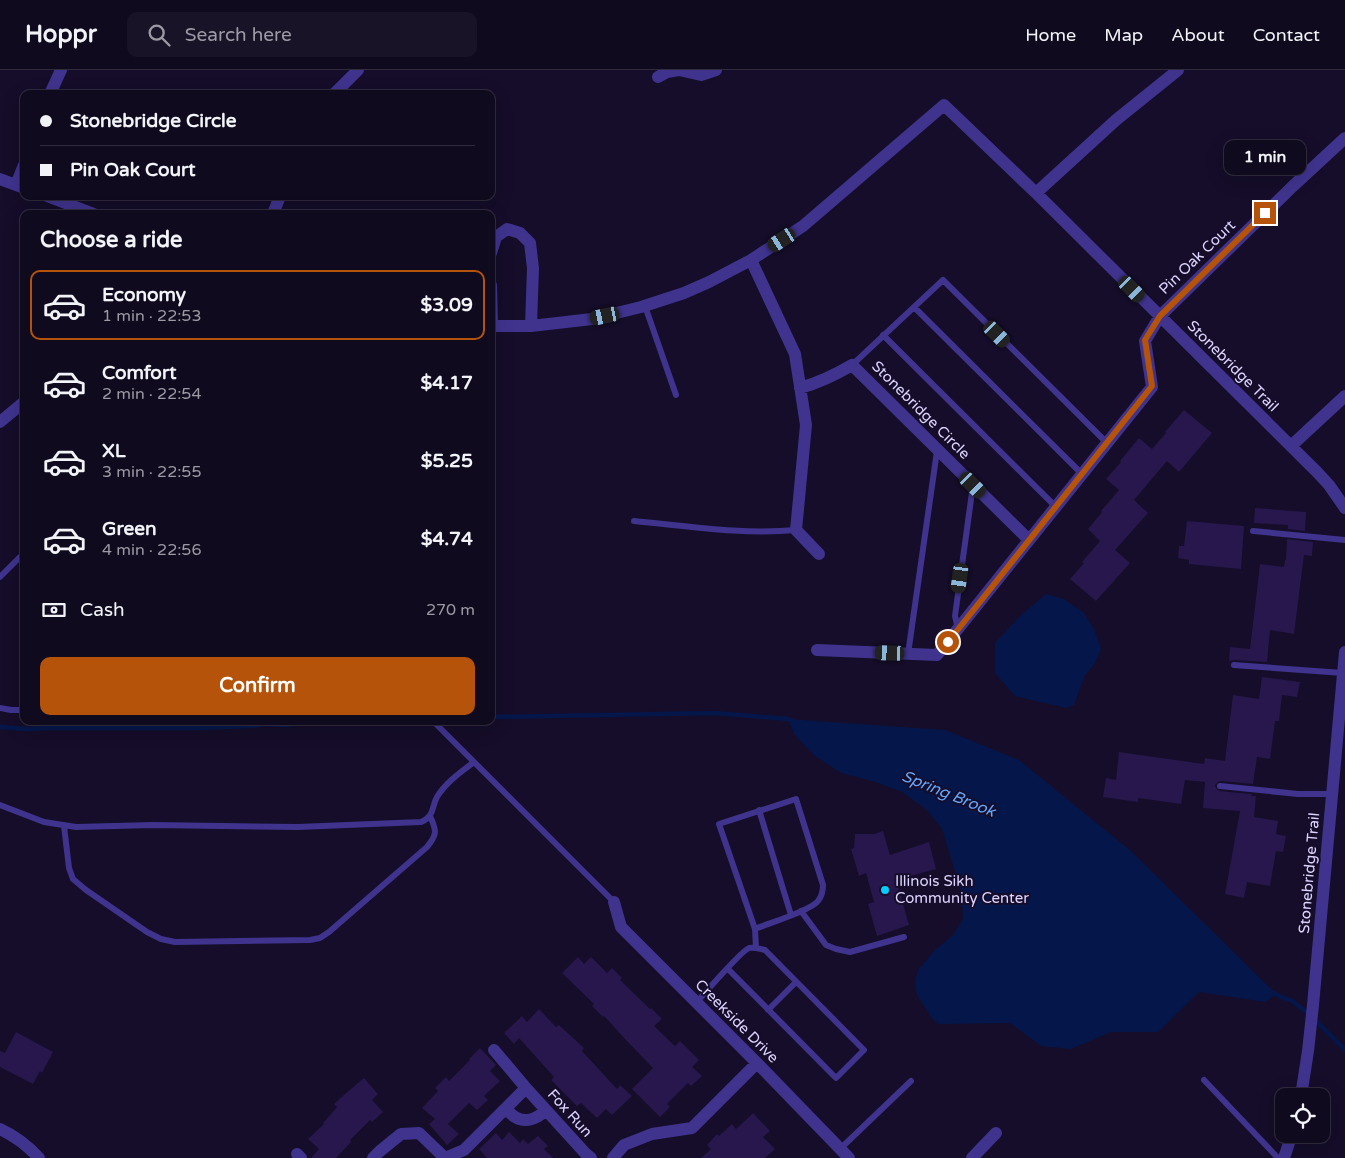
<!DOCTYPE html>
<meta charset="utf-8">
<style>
:root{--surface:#100a1f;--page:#191328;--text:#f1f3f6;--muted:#9c9aa4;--line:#302b3d;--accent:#b45309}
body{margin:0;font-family:"Varela Round",sans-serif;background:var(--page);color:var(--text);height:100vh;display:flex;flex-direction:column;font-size:19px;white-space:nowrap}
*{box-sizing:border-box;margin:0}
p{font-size:16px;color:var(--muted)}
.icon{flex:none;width:28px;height:28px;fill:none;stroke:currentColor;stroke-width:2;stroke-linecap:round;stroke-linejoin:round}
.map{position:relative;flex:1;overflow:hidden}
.details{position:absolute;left:20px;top:140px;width:475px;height:515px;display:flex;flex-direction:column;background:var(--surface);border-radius:10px;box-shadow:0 5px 20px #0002,0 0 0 1px var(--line)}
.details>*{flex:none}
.top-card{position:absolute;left:20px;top:20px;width:475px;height:110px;border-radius:10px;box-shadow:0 5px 20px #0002,0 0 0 1px var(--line);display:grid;align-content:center;height:110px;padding:0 20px;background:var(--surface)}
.tools{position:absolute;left:1275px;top:1018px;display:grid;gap:10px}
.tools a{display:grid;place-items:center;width:55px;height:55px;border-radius:10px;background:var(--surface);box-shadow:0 5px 20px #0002,0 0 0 1px var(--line);font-size:25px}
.end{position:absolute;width:22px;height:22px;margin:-11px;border:6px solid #b45309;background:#fff;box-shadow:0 0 0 2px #fff}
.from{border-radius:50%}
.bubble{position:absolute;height:35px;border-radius:10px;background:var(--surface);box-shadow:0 5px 20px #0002,0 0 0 1px var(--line);font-size:16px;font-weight:700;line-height:35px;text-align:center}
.car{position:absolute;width:15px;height:30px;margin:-15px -8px;border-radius:6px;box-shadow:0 0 4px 1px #0007;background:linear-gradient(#222 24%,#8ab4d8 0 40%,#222 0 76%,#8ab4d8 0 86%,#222 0)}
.top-card b{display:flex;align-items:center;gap:18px;height:48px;font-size:19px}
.top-card b+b{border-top:1px solid var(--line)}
.top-card i{width:12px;height:12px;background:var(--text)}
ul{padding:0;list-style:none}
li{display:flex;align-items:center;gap:15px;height:70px;margin:0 10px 8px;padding:0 10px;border:2px solid transparent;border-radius:10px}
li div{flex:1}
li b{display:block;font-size:19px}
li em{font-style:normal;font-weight:700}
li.active{border-color:var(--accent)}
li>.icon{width:45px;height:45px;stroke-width:1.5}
h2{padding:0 20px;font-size:22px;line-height:60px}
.pay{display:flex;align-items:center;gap:12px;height:55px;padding:0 20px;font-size:19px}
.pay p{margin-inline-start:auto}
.cta{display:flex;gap:10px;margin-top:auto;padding:10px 20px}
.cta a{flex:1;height:58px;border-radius:10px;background:var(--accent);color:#fff;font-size:20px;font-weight:700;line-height:58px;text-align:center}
header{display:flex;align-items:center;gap:30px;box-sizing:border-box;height:70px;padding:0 25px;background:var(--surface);border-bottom:1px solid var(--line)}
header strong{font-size:24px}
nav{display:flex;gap:28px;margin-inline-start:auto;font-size:18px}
.search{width:350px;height:45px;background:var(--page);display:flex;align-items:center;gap:12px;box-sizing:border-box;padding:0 18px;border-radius:10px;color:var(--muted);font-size:19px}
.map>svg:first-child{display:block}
.water{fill:#05174a}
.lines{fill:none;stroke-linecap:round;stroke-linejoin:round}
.stream{stroke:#05174a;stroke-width:4.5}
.building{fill:#27174c}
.service{stroke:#3f338d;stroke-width:6}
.minor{stroke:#3f338d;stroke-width:12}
.route{stroke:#b45309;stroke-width:6}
.poi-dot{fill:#01cdff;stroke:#150d29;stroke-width:2}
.labels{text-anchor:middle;stroke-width:4;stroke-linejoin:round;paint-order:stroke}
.street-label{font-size:15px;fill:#ded5ff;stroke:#150d29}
.poi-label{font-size:15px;fill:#ded5ff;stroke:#150d29;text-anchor:start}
.water-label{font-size:16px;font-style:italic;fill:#63a8ff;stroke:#150d29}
</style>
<header>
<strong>Hoppr</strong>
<div class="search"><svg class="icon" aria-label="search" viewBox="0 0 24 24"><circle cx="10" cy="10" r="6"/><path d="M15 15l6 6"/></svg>Search here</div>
<nav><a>Home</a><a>Map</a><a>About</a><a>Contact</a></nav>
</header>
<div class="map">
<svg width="1345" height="1088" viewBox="0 0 1345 1088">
<rect width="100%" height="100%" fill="#150d29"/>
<!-- water -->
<path class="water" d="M 1046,524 L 1064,529 L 1084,543 L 1094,559 L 1101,579 L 1095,593 L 1084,607 L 1074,635 L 1066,638 L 1015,626 L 995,603 L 995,573 L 1020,546 Z
M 788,649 L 945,660 L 1019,690 L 1131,781 L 1276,924 L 1265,932 L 1199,922 L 1158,962 L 1111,962 L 1071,979 L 1041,976 L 1010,953 L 938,954 L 931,947 L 917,925 L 915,912 L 918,900 L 935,880 L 953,865 L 963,849 L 962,824 L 942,759 L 927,740 L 902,722 L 876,712 L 841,703 L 815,686 L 794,664 Z"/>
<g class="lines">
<!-- stream -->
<path class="stream" d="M 491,647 L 715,643 L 788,649 L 792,651
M 0,657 L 27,659 L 49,658 L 197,658 L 252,656 L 262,654 L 285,655 L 305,653 L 314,651
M 1271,922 L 1286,929 L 1291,930 L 1309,944
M 1314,949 L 1345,980"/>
</g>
<!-- building -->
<path class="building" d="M 1184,340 L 1212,363 L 1179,402 L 1167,391 L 1134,430 L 1148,443 L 1115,480 L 1130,493 L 1096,531 L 1070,509 L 1084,493 L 1082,492 L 1100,471 L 1088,459 L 1102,442 L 1101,441 L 1119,420 L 1106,409 L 1121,392 L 1120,391 L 1139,368 L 1152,379 L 1166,363 L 1165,362 Z
M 1255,438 L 1306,442 L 1305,461 L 1288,459 L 1288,455 L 1254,453 Z
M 1187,451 L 1244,456 L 1241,499 L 1189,494 L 1189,490 L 1178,488 L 1179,476 L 1184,476 Z
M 1287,469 L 1313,472 L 1312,486 L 1304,485 L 1294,564 L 1270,560 L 1267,592 L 1234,590 L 1229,591 L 1230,577 L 1250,579 L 1260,494 L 1284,497 L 1285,490 L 1286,490 Z
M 1262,607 L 1300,612 L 1297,627 L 1282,625 L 1279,651 L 1275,651 L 1270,689 L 1257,687 L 1253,714 L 1221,711 L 1218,712 L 1215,715 L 1216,718 L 1219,721 L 1252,724 L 1251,726 L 1256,726 L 1254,747 L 1278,751 L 1276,764 L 1286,766 L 1283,782 L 1276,781 L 1270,816 L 1247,812 L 1244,828 L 1225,824 L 1240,741 L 1203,738 L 1205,712 L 1185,710 L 1181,734 L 1138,728 L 1138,732 L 1103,727 L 1106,708 L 1116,710 L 1119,682 L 1204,694 L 1205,688 L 1225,691 L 1233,625 L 1259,629 Z
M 883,761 L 890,785 L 929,772 L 936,799 L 896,810 L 909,855 L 877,866 L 868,834 L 874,832 L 866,803 L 859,806 L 851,779 L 854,778 L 855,764 L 874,764 Z
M 578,887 L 584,894 L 591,887 L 607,903 L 612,898 L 622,908 L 620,910 L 650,939 L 651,938 L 662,949 L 654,956 L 675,976 L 680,971 L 699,990 L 692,997 L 702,1006 L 691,1016 L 688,1013 L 667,1034 L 670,1037 L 660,1047 L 632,1019 L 653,998 L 626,970 L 604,946 L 603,947 L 592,936 L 594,934 L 562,903 Z
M 539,939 L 556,957 L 559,955 L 584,978 L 582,981 L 617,1019 L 620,1015 L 632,1026 L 612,1045 L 606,1039 L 597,1048 L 581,1033 L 577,1036 L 551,1010 L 554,1007 L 519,968 L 514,974 L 504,963 L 522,946 L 527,952 Z
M 16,962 L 53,982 L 42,1003 L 40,1001 L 33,1014 L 0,997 L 0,981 L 5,983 Z
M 480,978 L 496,995 L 490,1001 L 500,1011 L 484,1026 L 488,1030 L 477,1040 L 469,1033 L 448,1054 L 459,1064 L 447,1075 L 429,1054 L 435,1049 L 422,1038 L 438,1021 L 435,1018 L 446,1007 L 449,1011 L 470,990 L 469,989 Z
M 364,1008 L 378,1024 L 372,1030 L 383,1042 L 372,1052 L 370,1050 L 350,1070 L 351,1072 L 336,1088 L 311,1088 L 319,1079 L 308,1069 L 324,1054 L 323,1053 L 337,1037 L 334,1034 L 345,1024 Z
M 753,1043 L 770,1061 L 763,1067 L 775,1079 L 765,1088 L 701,1088 L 711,1079 L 707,1075 L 717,1064 L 719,1066 L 732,1054 L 736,1059 Z
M 509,1062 L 520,1073 L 523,1069 L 528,1074 L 538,1066 L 548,1076 L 544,1079 L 553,1088 L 487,1088 L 479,1079 L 496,1063 L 502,1070 Z"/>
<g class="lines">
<!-- service -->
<path class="service" d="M 645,236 L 676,325
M 914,237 L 1082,404
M 883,265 L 1056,437
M 852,295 L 943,210 L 1107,373
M 634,451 C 688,456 742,465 796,460
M 1253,461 L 1345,470
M 0,507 L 24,483
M 958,559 L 955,546 L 973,415
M 908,584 L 937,381
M 1234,595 L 1343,603
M 0,638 L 11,640 L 24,640
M 433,651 L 614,832
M 1220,716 L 1298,724 L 1332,724
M 0,735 L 44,752 L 76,757 L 153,755 L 298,757 L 421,752 C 435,746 431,738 437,727 C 446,712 461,702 474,692
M 759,740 L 791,845
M 64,756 L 69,798 L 73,809 L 86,820 L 147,862 L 161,869 L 175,872 L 310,870 L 320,868 L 329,862 L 427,777 C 437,765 437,761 430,746
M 801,841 L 826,875 L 836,879 L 850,882 L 904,867
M 755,859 C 769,853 810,841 818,831 C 822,826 823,821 823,815 L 796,729 L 719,754 L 755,859 L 756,878
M 696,933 C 705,923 741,881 749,878 C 755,877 760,879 765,880 L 864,980 L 836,1008 L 728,899
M 768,940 L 796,912
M 1204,1010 L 1278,1088
M 840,1079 L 911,1011"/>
<!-- minor -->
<path class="minor" d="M 658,7 L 667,2 L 679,0 L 701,5 L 716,0
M 50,24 L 61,0
M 334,24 L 358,0
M 0,109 L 24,118
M 16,115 L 24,95
M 1036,123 L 1116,50 L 1178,0
M 47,126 L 94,144
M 273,144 L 280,126
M 491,183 L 496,167 L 507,159 L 520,163 L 530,173 L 533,198 L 531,256
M 751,190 L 795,284 L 806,355 L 796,460 L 819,484
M 491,215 L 492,256
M 491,256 L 531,256 L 592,249 L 641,237 L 684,223 L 709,212 L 751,190 L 803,156 L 944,35 L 1036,123 L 1317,402 L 1329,415 L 1345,438
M 800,318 C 818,313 835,305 852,295 L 1029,470
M 0,352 L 24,332
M 1291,376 L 1345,326
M 817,580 L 937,585 L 1152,317 L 1145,271 L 1160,246 L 1292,117 L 1345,68
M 614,832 L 621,857 L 757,993 L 849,1088
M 494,980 L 526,1018 L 586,1084 L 591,1088
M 1301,1026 L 1308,981 L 1313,935 L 1345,582
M 505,1039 C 508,1041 512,1045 515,1047 C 526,1054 538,1048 546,1040
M 0,1059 C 15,1066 28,1076 39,1088
M 297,1084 L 301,1088
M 373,1088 L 380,1081 L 401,1064 L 419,1063 L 445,1088 L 464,1080 L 526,1018
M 613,1088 L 624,1075 L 652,1064 L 692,1058 L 757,993
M 972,1088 L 996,1063
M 1284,1088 L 1292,1064"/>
</g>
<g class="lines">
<!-- route -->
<path class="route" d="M 948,572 L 1152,316 L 1145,270 L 1160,246 L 1265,143"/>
</g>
<!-- markers -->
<circle class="poi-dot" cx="885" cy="820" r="5"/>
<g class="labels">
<!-- street labels -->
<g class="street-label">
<text transform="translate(1197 187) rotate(-44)" y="5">Pin Oak Court</text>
<text transform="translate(1233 296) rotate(45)" y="5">Stonebridge Trail</text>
<text transform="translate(921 340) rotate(45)" y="5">Stonebridge Circle</text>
<text transform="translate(1309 803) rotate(-85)" y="5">Stonebridge Trail</text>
<text transform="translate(737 951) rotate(45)" y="5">Creekside Drive</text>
<text transform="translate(570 1043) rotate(48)" y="5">Fox Run</text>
</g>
<!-- poi labels -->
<g class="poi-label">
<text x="895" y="816">Illinois Sikh<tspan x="895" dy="17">Community Center</tspan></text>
</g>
<!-- water labels -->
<g class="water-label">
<text transform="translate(949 723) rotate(22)" y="6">Spring Brook</text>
</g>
</g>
</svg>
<div class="tools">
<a><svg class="icon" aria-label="locate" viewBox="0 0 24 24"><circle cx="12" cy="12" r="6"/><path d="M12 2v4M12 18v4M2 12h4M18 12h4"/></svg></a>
</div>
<i class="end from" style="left:948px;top:572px"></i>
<i class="end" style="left:1265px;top:143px"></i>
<div class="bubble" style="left:1224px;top:70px;width:82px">1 min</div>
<i class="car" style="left:782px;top:170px;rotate:237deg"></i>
<i class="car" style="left:1132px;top:219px;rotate:135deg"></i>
<i class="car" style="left:605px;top:246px;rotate:258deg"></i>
<i class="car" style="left:997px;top:264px;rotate:135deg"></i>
<i class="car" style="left:973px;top:415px;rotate:135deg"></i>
<i class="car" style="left:960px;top:508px;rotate:188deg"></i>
<i class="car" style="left:890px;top:583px;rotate:272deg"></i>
<div class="top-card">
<b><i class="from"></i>Stonebridge Circle</b>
<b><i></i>Pin Oak Court</b>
</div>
<section class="details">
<h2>Choose a ride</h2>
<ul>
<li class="active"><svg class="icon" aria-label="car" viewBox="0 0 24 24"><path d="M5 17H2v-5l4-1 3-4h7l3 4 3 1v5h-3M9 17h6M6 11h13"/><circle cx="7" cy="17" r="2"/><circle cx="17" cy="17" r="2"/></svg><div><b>Economy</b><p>1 min · 22:53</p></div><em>$3.09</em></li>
<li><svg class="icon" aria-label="car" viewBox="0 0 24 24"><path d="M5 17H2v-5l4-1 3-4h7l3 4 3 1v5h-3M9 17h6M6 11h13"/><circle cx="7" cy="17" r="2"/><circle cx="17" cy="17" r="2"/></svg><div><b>Comfort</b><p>2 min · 22:54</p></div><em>$4.17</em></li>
<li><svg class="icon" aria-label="car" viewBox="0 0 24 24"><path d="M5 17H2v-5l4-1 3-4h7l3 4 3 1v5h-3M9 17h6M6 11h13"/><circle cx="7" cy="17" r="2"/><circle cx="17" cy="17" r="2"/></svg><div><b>XL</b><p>3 min · 22:55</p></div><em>$5.25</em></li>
<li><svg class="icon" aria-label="car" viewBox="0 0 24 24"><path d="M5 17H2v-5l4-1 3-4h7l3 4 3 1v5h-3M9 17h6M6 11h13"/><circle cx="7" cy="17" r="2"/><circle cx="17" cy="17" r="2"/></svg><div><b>Green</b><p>4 min · 22:56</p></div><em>$4.74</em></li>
</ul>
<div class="pay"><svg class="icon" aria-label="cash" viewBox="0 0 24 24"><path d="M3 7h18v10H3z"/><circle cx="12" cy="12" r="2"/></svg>Cash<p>270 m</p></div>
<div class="cta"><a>Confirm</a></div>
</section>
</div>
